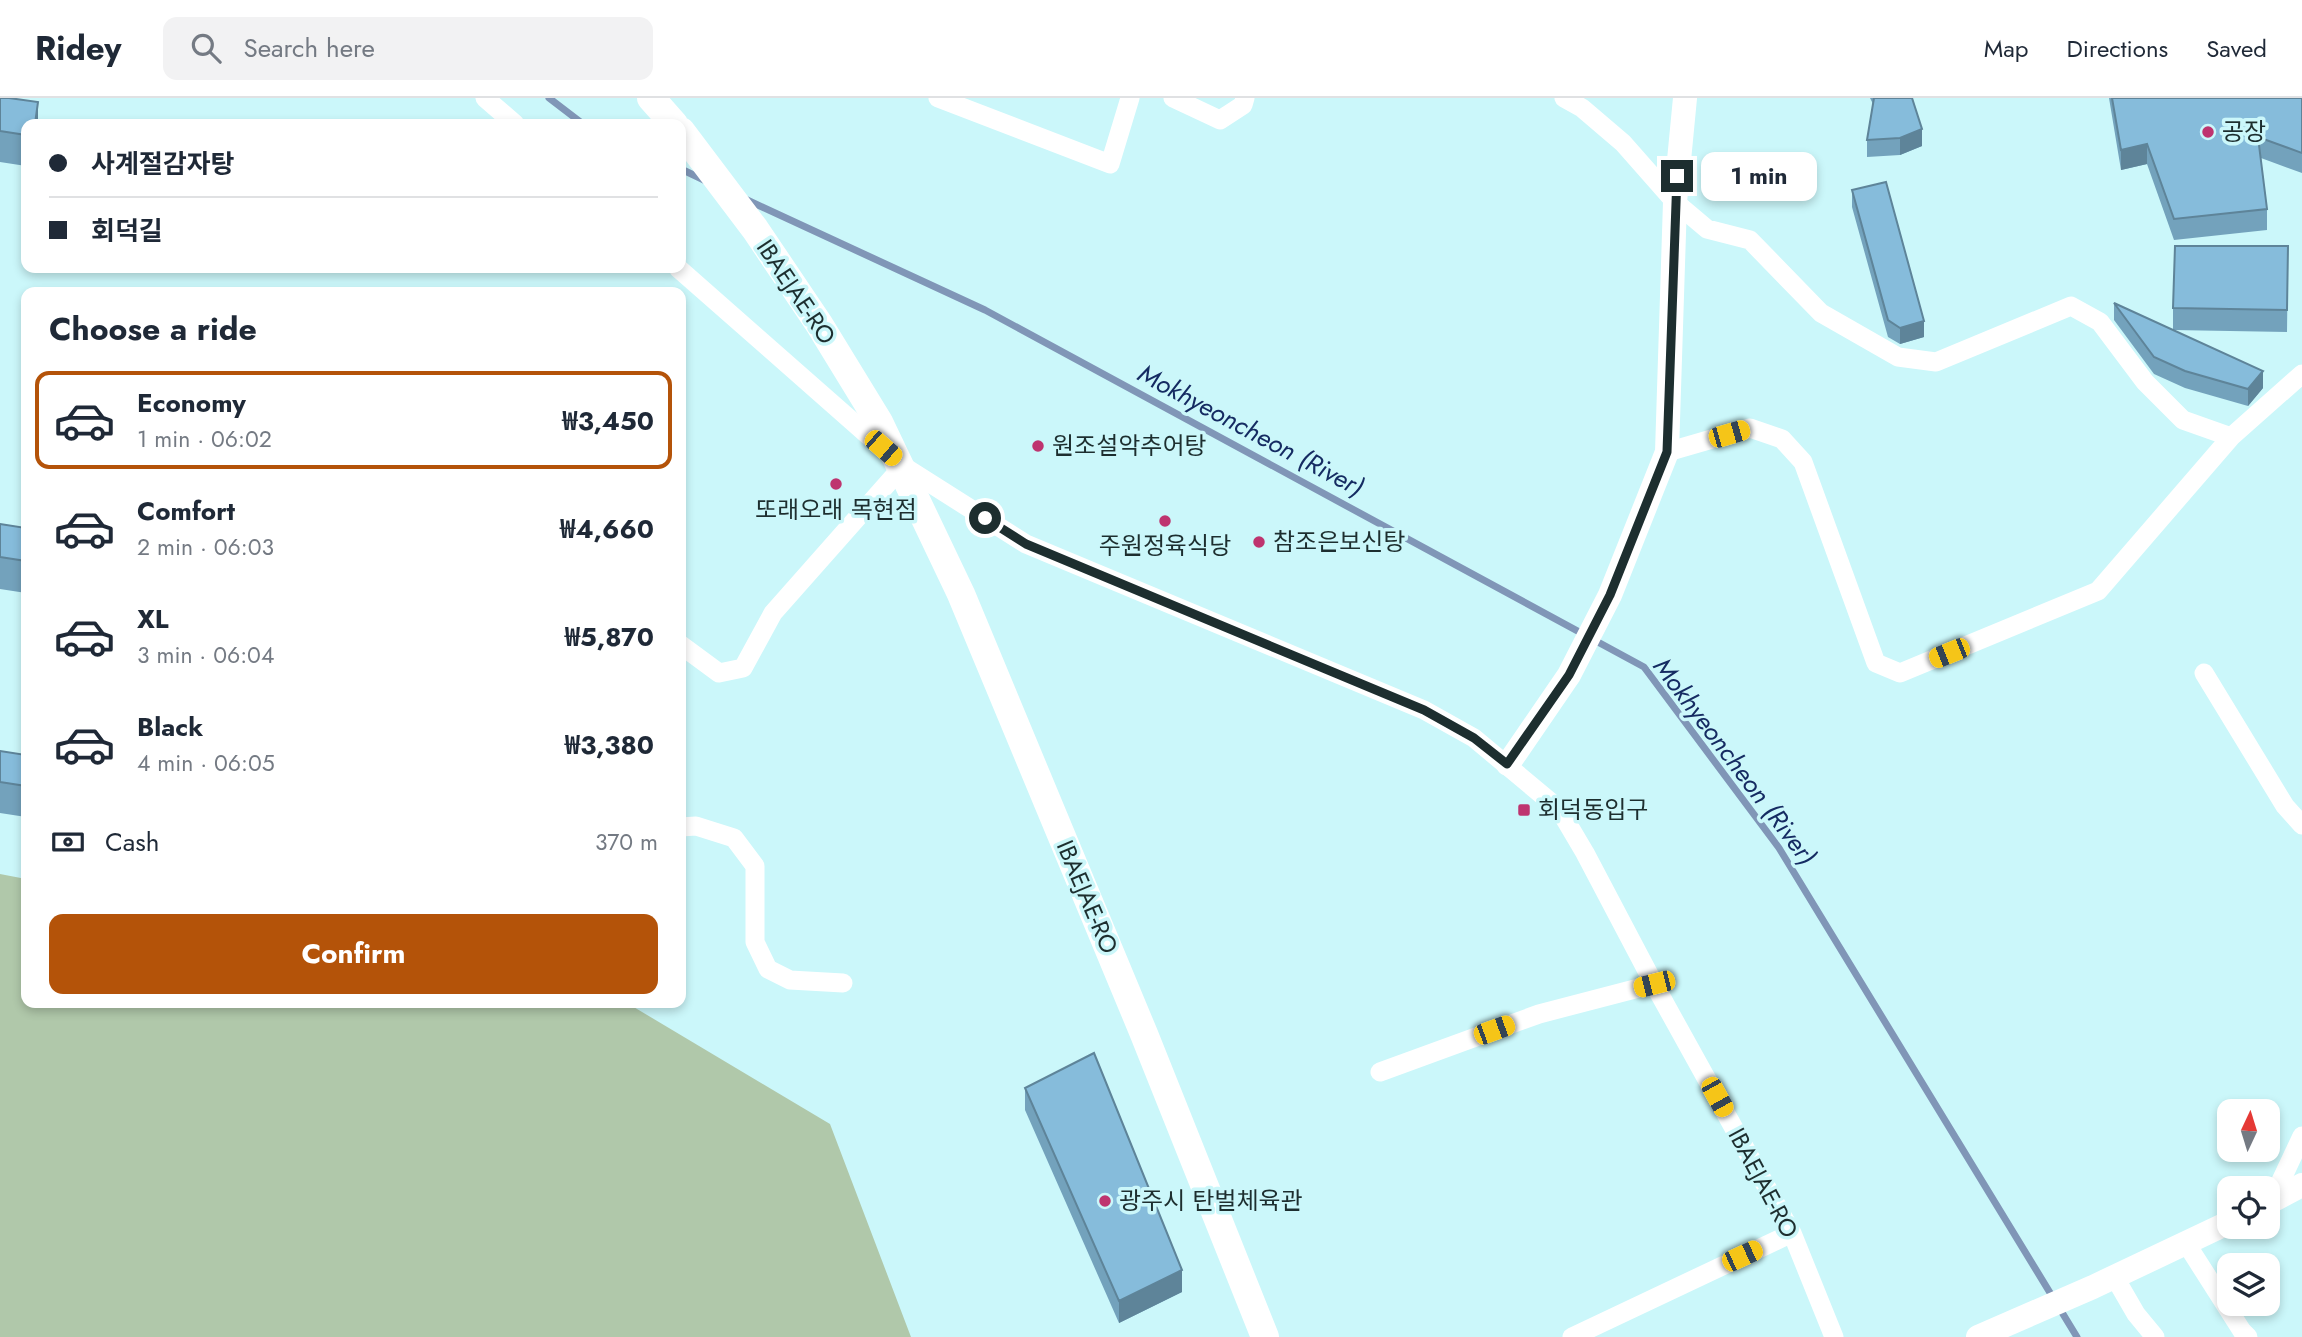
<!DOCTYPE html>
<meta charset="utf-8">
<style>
:root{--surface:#fff;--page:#f2f2f3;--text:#1f2937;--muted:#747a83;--line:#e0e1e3;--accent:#b45309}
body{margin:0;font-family:Jost,"Noto Sans KR",sans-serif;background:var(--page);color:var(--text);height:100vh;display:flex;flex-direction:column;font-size:26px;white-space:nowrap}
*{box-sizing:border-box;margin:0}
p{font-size:23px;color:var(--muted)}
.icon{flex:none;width:38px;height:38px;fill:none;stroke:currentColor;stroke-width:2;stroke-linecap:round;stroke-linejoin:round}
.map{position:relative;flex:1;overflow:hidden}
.side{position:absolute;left:21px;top:189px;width:665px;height:721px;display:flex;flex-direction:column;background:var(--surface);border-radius:14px;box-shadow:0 4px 10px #0003}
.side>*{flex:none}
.guide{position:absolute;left:21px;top:21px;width:665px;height:154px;border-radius:14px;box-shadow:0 4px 10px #0003;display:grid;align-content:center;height:154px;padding:0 28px;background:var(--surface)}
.needle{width:46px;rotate:4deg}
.fabs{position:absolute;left:2217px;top:1001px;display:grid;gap:14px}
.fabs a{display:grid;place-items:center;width:63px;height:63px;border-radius:14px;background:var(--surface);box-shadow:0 4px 10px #0003;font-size:35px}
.end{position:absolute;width:32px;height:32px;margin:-16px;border:9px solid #1d2e2f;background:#fff;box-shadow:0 0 0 4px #fff}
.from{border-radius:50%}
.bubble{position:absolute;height:49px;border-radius:14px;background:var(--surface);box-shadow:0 4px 10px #0003;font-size:23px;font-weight:700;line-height:49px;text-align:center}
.car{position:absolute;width:21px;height:42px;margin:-21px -10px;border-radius:9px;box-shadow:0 0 5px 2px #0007;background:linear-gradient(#f5c518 24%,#345 0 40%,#f5c518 0 76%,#345 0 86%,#f5c518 0)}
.guide b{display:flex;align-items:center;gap:24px;height:66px;font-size:26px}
.guide b+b{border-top:2px solid var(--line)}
.guide i{width:18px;height:18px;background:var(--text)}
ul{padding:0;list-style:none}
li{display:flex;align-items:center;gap:21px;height:98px;margin:0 14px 10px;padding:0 14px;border:4px solid transparent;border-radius:14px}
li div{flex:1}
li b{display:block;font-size:26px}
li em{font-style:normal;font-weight:700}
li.active{border-color:var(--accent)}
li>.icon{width:63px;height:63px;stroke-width:1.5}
h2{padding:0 28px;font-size:32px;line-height:84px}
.pay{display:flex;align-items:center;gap:18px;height:77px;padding:0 28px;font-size:26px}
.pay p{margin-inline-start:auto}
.button{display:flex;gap:14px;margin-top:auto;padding:14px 28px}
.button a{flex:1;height:80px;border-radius:14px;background:var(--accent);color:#fff;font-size:28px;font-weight:700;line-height:80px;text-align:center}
header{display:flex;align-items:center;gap:42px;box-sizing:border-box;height:98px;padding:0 35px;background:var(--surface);border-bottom:2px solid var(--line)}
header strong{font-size:33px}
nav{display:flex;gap:38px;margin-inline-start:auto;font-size:24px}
.search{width:490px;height:63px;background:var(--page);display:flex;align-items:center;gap:18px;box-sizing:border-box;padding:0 24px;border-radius:14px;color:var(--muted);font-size:26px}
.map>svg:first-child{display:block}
.green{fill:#b0c8aa}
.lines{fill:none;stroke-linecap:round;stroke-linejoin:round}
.stream{stroke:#8096b7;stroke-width:7}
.minor{stroke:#fff;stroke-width:19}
.tertiary{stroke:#fff;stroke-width:24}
.secondary{stroke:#fff;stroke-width:28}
.wall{fill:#73a2bc}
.shaded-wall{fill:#5e8499}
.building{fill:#86bcdb;stroke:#5e8499;stroke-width:2}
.route{stroke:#1d2e2f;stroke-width:9}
.poi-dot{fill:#be346f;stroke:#cbf7fa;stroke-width:2.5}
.labels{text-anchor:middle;stroke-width:7;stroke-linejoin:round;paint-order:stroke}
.poi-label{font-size:24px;fill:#1d2e2f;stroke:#cbf7fa;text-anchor:start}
.street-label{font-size:24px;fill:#1d2e2f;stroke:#cbf7fa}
.water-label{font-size:26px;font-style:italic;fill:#152b62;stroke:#cbf7fa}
</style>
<header>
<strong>Ridey</strong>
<div class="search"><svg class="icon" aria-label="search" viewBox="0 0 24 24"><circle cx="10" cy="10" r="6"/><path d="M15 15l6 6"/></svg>Search here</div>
<nav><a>Map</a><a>Directions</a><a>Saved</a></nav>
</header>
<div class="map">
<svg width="2302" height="1239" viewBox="0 0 2302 1239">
<rect width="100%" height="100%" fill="#cbf7fa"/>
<!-- green -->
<path class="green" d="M 0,776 L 26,781 L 26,905 L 627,905 L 830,1026 L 911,1239 L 0,1239 Z"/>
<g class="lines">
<!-- stream -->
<path class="stream" d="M 549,0 L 583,26
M 681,71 L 706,83
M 745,101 L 985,212 L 1644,569 L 1779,750 L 2077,1239"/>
<!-- minor -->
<path class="minor" d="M 485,0 L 515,26
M 938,0 L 1110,66 L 1130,0
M 1173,0 L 1220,22 L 1243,7 L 1245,0
M 1564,0 L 1582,10 L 1623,45 L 1675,104 L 1707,131 L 1750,142 L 1821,215 L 1898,259 L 1936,264 L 2071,208 L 2100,224 L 2145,284 L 2183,322 L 2231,339
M 678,170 L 903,368 L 1026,446 L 1424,612 L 1474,640 L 1559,711 L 1585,755 L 1654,886 L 1792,1135 L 1834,1239
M 1667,354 L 1750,330 L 1782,341 L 1803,364 L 1876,565 L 1900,575 L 2098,493 L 2231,339 L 2302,276
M 681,547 L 719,575 L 743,570 L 773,515 L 903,368
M 2204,575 L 2285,708 L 2302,727
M 681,729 L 696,728 L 734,740 L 755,768 L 755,844 L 768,871 L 790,882 L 843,885
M 1380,974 L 1539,916 L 1654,886
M 2271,1104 L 2302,1038
M 2186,1145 L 2242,1233 L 2248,1239
M 2114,1178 L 2136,1216 L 2155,1239
M 1572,1239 L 1792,1135"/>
<!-- tertiary -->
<path class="tertiary" d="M 1508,666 L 1569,577 L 1610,497 L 1667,354 L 1675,104 L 1685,0
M 2268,1105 L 2302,1087
M 1978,1239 L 2093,1189 L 2230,1124"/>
<!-- secondary -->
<path class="secondary" d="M 651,0 L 674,26
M 681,33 L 755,131 L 819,226 L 879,324 L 961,496 L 1144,936 L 1265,1239"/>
</g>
<!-- wall -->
<path class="wall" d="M 0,0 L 38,26 L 26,26 L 26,68 L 0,64 Z
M 1870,0 L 1912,0 L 1922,48 L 1900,57 L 1867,59 L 1867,42 L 1873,6 Z
M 2109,0 L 2302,0 L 2302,75 L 2261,60 L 2267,111 L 2267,132 L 2174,142 L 2147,66 L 2121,72 Z
M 1852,92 L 1924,239 L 1900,246 L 1888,239 L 1852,109 Z
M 2288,148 L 2287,234 L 2173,232 L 2173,210 Z
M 2114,205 L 2263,290 L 2248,308 L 2185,290 L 2154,276 L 2114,222 Z
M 0,426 L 26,430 L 26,495 L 0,491 Z
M 0,653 L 26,657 L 26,719 L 0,715 Z
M 1025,990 L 1182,1194 L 1119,1225 L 1025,1012 Z"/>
<!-- shaded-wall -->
<path class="shaded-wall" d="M 38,4 L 38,26 L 35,26 Z
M 1922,31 L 1922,48 L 1900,57 L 1900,40 Z
M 2147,46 L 2147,66 L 2121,72 L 2121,52 Z
M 1924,223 L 1924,239 L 1900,246 L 1900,230 Z
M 2263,273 L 2263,290 L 2248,308 L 2248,291 Z
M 1182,1172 L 1182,1194 L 1119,1225 L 1119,1203 Z"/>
<!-- building -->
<path class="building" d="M 0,0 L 9,0 L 38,4 L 35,26 L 26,26 L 26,37 L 0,33 Z
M 1874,0 L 1912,0 L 1922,31 L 1900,40 L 1867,42 Z
M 2112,0 L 2302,0 L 2302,55 L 2258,39 L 2267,111 L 2174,121 L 2147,46 L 2121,52 Z
M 1886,84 L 1924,223 L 1900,230 L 1888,222 L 1852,92 Z
M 2175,148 L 2288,148 L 2287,212 L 2173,210 Z
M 2114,205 L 2263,273 L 2248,291 L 2185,273 L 2154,259 Z
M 0,426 L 26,430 L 26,463 L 0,459 Z
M 0,653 L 26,657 L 26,688 L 0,684 Z
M 1094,955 L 1182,1172 L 1119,1203 L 1025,990 Z"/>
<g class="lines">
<!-- route -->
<path class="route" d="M 985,420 L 1026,446 L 1424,612 L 1474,640 L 1507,666 L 1569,577 L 1610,497 L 1667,354 L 1677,78"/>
</g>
<!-- markers -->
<g class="poi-dot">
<circle cx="2208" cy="34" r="7"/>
<circle cx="1038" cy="348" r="7"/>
<circle cx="836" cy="386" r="7"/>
<circle cx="1165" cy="423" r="7"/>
<circle cx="1259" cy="444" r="7"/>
<rect x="1517" y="705" width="14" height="14" rx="3.5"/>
<circle cx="1105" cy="1103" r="7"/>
</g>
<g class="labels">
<!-- poi labels -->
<g class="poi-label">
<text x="2222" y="42">공장</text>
<text x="1052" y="356">원조설악추어탕</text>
<text x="836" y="420" text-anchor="middle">또래오래 목현점</text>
<text x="1273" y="452">참조은보신탕</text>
<text x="1165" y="456" text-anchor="middle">주원정육식당</text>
<text x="1538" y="720">회덕동입구</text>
<text x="1119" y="1111">광주시 탄벌체육관</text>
</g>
<!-- street labels -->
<g class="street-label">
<text transform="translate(796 194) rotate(56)" y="8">IBAEJAE-RO</text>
<text transform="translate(1087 799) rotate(67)" y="8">IBAEJAE-RO</text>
<text transform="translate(1763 1085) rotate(62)" y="8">IBAEJAE-RO</text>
</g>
<!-- water labels -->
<g class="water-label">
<text transform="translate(1251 332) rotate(28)" y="9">Mokhyeoncheon (River)</text>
<text transform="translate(1735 663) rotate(53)" y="9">Mokhyeoncheon (River)</text>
</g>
</g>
</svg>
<div class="fabs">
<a><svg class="needle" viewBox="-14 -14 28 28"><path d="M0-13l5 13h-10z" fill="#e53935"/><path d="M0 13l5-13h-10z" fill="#747a83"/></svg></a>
<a><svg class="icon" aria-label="locate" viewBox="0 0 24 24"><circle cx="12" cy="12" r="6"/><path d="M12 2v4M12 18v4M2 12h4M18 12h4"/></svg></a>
<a><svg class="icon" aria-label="layers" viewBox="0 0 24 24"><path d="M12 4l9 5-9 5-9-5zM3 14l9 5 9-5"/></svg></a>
</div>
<i class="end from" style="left:985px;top:420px"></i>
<i class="end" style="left:1677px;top:78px"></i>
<div class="bubble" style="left:1701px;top:54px;width:116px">1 min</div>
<i class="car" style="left:1729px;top:336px;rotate:74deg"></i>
<i class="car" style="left:883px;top:350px;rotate:131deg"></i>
<i class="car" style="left:1949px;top:555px;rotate:248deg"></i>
<i class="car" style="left:1654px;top:886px;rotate:256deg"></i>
<i class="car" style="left:1494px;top:932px;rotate:70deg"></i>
<i class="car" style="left:1717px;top:999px;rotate:151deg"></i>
<i class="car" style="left:1742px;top:1158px;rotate:65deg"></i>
<div class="guide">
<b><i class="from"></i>사계절감자탕</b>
<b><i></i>회덕길</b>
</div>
<section class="side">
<h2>Choose a ride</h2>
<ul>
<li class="active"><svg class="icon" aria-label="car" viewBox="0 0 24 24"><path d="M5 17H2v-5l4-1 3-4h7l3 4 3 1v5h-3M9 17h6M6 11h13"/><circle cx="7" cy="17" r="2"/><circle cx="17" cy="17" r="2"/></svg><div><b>Economy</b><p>1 min · 06:02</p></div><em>₩3,450</em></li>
<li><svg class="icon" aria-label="car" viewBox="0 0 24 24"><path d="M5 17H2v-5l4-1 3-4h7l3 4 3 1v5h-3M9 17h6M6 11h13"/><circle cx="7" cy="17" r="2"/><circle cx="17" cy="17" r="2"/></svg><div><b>Comfort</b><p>2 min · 06:03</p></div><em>₩4,660</em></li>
<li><svg class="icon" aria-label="car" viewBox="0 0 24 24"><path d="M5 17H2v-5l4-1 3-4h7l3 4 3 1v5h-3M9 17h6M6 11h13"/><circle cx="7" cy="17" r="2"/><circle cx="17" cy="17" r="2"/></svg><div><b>XL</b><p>3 min · 06:04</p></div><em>₩5,870</em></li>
<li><svg class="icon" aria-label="car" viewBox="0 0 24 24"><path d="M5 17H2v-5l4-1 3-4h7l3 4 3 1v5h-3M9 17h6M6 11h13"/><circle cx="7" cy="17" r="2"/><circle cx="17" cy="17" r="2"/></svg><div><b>Black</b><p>4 min · 06:05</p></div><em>₩3,380</em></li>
</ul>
<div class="pay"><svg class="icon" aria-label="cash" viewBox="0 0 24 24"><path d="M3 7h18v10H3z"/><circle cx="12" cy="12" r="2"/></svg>Cash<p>370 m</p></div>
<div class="button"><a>Confirm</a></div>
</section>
</div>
